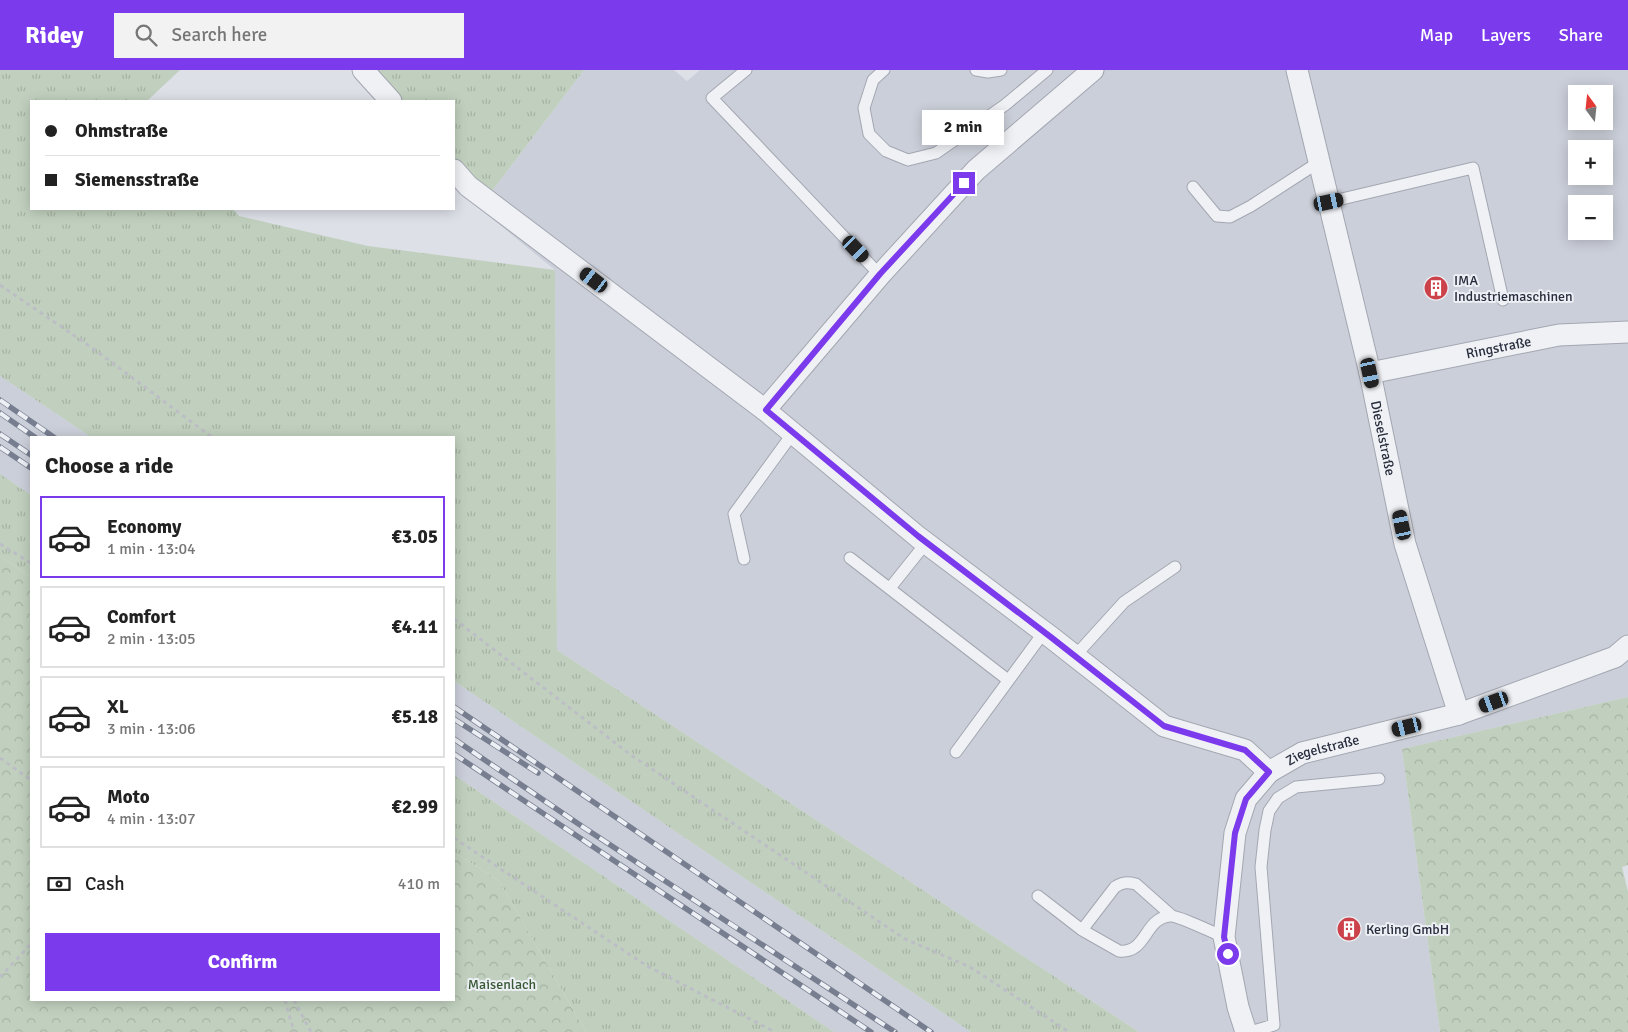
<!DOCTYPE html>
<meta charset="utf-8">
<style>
:root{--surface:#fff;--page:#f2f2f2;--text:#222;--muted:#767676;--line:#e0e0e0;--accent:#7c3aed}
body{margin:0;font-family:Signika,sans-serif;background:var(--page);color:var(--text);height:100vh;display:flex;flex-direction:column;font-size:19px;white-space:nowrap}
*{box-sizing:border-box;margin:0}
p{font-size:16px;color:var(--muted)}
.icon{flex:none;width:28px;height:28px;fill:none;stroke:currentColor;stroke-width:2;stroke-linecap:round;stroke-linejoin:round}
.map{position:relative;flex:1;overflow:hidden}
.panel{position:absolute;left:30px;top:366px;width:425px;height:565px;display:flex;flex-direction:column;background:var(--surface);border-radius:0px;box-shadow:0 2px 12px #0003}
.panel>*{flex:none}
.guide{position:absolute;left:30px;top:30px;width:425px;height:110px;border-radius:0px;box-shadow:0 2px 12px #0003;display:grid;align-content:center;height:110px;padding:0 15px;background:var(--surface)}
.needle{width:32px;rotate:345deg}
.fabs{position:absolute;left:1568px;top:15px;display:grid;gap:10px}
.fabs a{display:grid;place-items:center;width:45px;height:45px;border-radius:0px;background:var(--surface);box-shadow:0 2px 12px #0003;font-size:25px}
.end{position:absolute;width:22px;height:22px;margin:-11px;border:6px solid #7c3aed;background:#fff;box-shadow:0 0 0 2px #fff}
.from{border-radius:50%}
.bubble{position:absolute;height:35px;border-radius:0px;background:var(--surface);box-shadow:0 2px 12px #0003;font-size:16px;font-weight:700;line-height:35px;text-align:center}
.car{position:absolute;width:15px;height:30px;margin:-15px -8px;border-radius:6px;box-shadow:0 0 4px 1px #0007;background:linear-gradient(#222 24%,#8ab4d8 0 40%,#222 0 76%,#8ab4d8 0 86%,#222 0)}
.guide b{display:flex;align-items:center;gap:18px;height:48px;font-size:19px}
.guide b+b{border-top:1px solid var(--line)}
.guide i{width:12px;height:12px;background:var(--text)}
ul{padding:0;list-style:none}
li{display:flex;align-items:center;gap:15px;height:82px;margin:0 10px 8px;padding:0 5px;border:2px solid var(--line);border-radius:0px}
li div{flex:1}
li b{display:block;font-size:19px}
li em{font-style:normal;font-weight:700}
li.selected{border-color:var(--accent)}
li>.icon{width:45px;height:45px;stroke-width:1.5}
h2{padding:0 15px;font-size:22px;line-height:60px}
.pay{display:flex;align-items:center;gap:12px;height:55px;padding:0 15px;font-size:19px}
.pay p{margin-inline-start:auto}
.cta{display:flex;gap:10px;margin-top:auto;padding:10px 15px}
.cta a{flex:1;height:58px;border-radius:0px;background:var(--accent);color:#fff;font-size:20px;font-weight:700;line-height:58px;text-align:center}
header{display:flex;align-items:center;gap:30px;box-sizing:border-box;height:70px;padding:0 25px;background:var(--accent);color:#fff}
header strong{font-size:24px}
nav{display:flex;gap:28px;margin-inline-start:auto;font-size:18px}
.search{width:350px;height:45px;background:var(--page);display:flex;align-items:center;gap:12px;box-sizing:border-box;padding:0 18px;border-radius:0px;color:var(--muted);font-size:19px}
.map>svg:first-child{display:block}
.built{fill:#cbcfd9;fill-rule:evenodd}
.grass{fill:url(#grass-tufts)}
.forest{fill:url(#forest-crowns)}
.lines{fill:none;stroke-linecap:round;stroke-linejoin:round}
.lane-casing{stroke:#a3a7b1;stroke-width:13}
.street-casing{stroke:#a3a7b1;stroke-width:23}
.path{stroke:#bcbec5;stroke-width:3;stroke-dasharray:4 4;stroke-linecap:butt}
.lane{stroke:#f0f1f5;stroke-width:11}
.street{stroke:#f0f1f5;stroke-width:21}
.rail-casing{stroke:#777e90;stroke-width:5.5}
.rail{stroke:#eceff4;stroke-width:4;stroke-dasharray:11;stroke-linecap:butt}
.route{stroke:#7c3aed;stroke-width:6}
.labels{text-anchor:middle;stroke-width:4;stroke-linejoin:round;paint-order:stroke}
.poi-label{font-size:14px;fill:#272d3d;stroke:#eceff4;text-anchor:start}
.street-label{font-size:14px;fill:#272d3d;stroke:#eceff4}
.park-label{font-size:14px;fill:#385834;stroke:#eceff4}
</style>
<header>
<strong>Ridey</strong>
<div class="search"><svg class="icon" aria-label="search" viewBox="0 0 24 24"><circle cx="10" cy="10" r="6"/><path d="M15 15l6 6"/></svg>Search here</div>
<nav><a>Map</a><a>Layers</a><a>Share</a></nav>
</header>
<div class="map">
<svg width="1628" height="962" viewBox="0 0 1628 962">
<defs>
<pattern id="grass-tufts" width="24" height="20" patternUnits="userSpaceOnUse" patternTransform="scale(1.25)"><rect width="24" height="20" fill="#c1d0be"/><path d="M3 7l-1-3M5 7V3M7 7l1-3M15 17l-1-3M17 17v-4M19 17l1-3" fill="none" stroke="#a6b3a4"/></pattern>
<pattern id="forest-crowns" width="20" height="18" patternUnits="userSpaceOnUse" patternTransform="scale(1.25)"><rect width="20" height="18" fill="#c1d0be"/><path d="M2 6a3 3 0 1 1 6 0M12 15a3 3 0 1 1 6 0" fill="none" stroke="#a6b3a4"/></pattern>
</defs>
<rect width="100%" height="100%" fill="#dde0e7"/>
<!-- built -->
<path class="built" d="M 584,0 L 674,0 L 687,11 L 700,0 L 1628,0 L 1628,627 L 1402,679 L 1440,962 L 1139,962 L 557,580 L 555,200 L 479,138 ZM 1576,24 L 1604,24 L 1604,51 L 1576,51 ZM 1576,79 L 1604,79 L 1604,106 L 1576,106 ZM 1576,134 L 1604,134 L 1604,161 L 1576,161 Z
M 0,306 L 91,367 L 31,368 L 31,425 L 0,404 Z
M 454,611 L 971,962 L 834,962 L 454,705 Z"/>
<!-- grass -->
<path class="grass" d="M 0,0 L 180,0 L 147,31 L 31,31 L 31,139 L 233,139 L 239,146 L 368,176 L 555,200 L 557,580 L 1139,962 L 971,962 L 454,611 L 454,368 L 91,367 L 0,306 Z
M 354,0 L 584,0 L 479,138 L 454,110 L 454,31 L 382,31 Z
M 0,404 L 31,425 L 31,507 L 0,486 Z
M 454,705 L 834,962 L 586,962 L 499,811 L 454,782 Z"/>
<!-- forest -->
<path class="forest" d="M 0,486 L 31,507 L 31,930 L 454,930 L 454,782 L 499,811 L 586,962 L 0,962 Z
M 1628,627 L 1628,795 L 1622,797 L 1628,822 L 1628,962 L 1440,962 L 1402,679 Z"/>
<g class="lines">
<defs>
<path id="lane" d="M 746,0 L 712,28 L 880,205
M 884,0 L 873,10 L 864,38 L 869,64 L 886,81 L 908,90 L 936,83 L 1005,35 L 1047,0
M 976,0 L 988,2 L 1001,0
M 1193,117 L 1217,146 L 1230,147 L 1251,136 L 1319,92
M 1329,132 L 1473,98 L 1503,230
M 850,488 L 1008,610
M 744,489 L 734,444 L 793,363
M 890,518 L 926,473
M 1075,586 L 1124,532 L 1175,497
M 956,682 L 1044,562
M 1038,826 L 1082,860 L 1115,817 C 1123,812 1127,812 1136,814 L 1171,845
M 1082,860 L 1119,881 C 1147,884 1144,848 1170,846 C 1177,845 1214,863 1224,867
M 1250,962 L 1274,955 L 1261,797 L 1265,760 L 1269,741 L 1278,728 L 1296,717 L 1379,709"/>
<g id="street">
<path d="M 363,0 L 391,31"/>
<path id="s1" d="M 1297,0 L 1370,303 L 1405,474 L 1459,644"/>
<path id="s2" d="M 454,100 L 468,116 L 765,340 L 918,467 L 1052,568 L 1164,656 L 1245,680 L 1269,702 L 1302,683 L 1459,644 L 1615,587 L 1628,576"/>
<path id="s3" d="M 1370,303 L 1559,265 L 1628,262"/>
<path d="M 765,340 L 880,205 L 976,100 L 1093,0"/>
<path d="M 1246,962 L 1238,937 L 1224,867 L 1235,763 L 1246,729 L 1269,702"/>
</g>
</defs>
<!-- lane casing -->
<use href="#lane" class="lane-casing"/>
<!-- street casing -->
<use href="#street" class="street-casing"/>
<!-- path -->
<path class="path" d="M 0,215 L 91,277 L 213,368
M 0,474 L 31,493
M 454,549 L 631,685 L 905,869 L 970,897 L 1069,962
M 0,688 L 31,710
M 454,768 L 647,896 L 775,962
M 0,907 L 31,874
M 285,930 L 294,962
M 294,930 L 311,962"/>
<!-- lane -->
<use href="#lane" class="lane"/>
<!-- street -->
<use href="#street" class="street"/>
<defs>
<path id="rail" d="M 0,330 L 55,368
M 0,343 L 36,368
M 0,364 L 31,385
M 0,377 L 31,398
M 454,637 L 931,962
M 454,649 L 538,703
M 454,669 L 583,757 L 895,962
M 454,684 L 871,962"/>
</defs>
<!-- rail casing -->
<use href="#rail" class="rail-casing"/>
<!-- rail -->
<use href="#rail" class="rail"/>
</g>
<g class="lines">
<!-- route -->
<path class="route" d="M 964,113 L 880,204 L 766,340 L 918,466 L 1052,568 L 1164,656 L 1245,680 L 1269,702 L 1246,729 L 1235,763 L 1224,867 L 1228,884"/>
</g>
<!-- icons -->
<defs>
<symbol id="building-disc" viewBox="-11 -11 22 22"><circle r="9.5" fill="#cc424a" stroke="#eceff4"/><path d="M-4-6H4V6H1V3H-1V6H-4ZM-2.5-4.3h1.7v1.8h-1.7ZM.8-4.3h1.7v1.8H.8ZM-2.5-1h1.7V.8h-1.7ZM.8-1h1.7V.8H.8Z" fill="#fff"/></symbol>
</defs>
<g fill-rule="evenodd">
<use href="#building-disc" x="1422" y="204" width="28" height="28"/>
<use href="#building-disc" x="1335" y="845" width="28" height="28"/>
</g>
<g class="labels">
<!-- poi labels -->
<g class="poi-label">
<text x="1454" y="215">IMA<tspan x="1454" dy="16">Industriemaschinen</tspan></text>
<text x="1366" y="864">Kerling GmbH</text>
</g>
<!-- street labels -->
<g class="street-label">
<text dy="5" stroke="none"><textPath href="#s3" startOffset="131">Ringstraße</textPath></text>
<text dy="5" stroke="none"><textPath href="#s1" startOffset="378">Dieselstraße</textPath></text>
<text dy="5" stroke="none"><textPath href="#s2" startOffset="1078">Ziegelstraße</textPath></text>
</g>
<!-- park labels -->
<g class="park-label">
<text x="502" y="919">Maisenlach</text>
</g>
</g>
</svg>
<div class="fabs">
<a><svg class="needle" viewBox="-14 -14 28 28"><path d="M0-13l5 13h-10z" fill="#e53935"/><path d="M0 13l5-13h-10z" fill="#767676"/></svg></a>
<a>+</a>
<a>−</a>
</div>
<i class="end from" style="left:1228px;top:884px"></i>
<i class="end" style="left:964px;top:113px"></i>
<div class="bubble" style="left:922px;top:40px;width:82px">2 min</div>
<i class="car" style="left:1329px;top:132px;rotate:78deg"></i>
<i class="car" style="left:856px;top:179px;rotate:136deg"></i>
<i class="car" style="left:594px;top:210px;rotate:307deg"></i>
<i class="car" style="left:1370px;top:303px;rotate:168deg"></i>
<i class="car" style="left:1402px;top:455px;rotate:348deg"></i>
<i class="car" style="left:1494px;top:632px;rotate:250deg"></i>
<i class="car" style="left:1407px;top:657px;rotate:256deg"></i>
<div class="guide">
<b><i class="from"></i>Ohmstraße</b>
<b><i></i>Siemensstraße</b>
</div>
<section class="panel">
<h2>Choose a ride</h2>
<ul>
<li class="selected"><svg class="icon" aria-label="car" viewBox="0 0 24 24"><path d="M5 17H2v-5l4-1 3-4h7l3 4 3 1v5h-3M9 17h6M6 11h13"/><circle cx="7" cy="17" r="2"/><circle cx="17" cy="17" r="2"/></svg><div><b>Economy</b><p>1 min · 13:04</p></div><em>€3.05</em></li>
<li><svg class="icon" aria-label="car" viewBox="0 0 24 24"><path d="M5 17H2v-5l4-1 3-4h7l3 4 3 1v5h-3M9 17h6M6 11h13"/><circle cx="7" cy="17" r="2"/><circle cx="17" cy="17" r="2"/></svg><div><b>Comfort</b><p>2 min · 13:05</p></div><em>€4.11</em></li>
<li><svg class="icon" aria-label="car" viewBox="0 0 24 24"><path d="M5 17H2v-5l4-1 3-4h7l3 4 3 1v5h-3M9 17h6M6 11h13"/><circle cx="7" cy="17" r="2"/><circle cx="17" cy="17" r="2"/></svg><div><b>XL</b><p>3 min · 13:06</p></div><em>€5.18</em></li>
<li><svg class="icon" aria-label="car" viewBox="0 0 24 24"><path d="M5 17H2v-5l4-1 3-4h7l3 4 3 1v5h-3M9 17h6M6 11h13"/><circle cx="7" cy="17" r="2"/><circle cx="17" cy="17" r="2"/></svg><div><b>Moto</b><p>4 min · 13:07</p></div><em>€2.99</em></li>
</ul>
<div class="pay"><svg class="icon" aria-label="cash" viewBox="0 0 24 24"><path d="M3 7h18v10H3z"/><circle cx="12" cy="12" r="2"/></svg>Cash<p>410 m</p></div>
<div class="cta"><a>Confirm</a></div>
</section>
</div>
